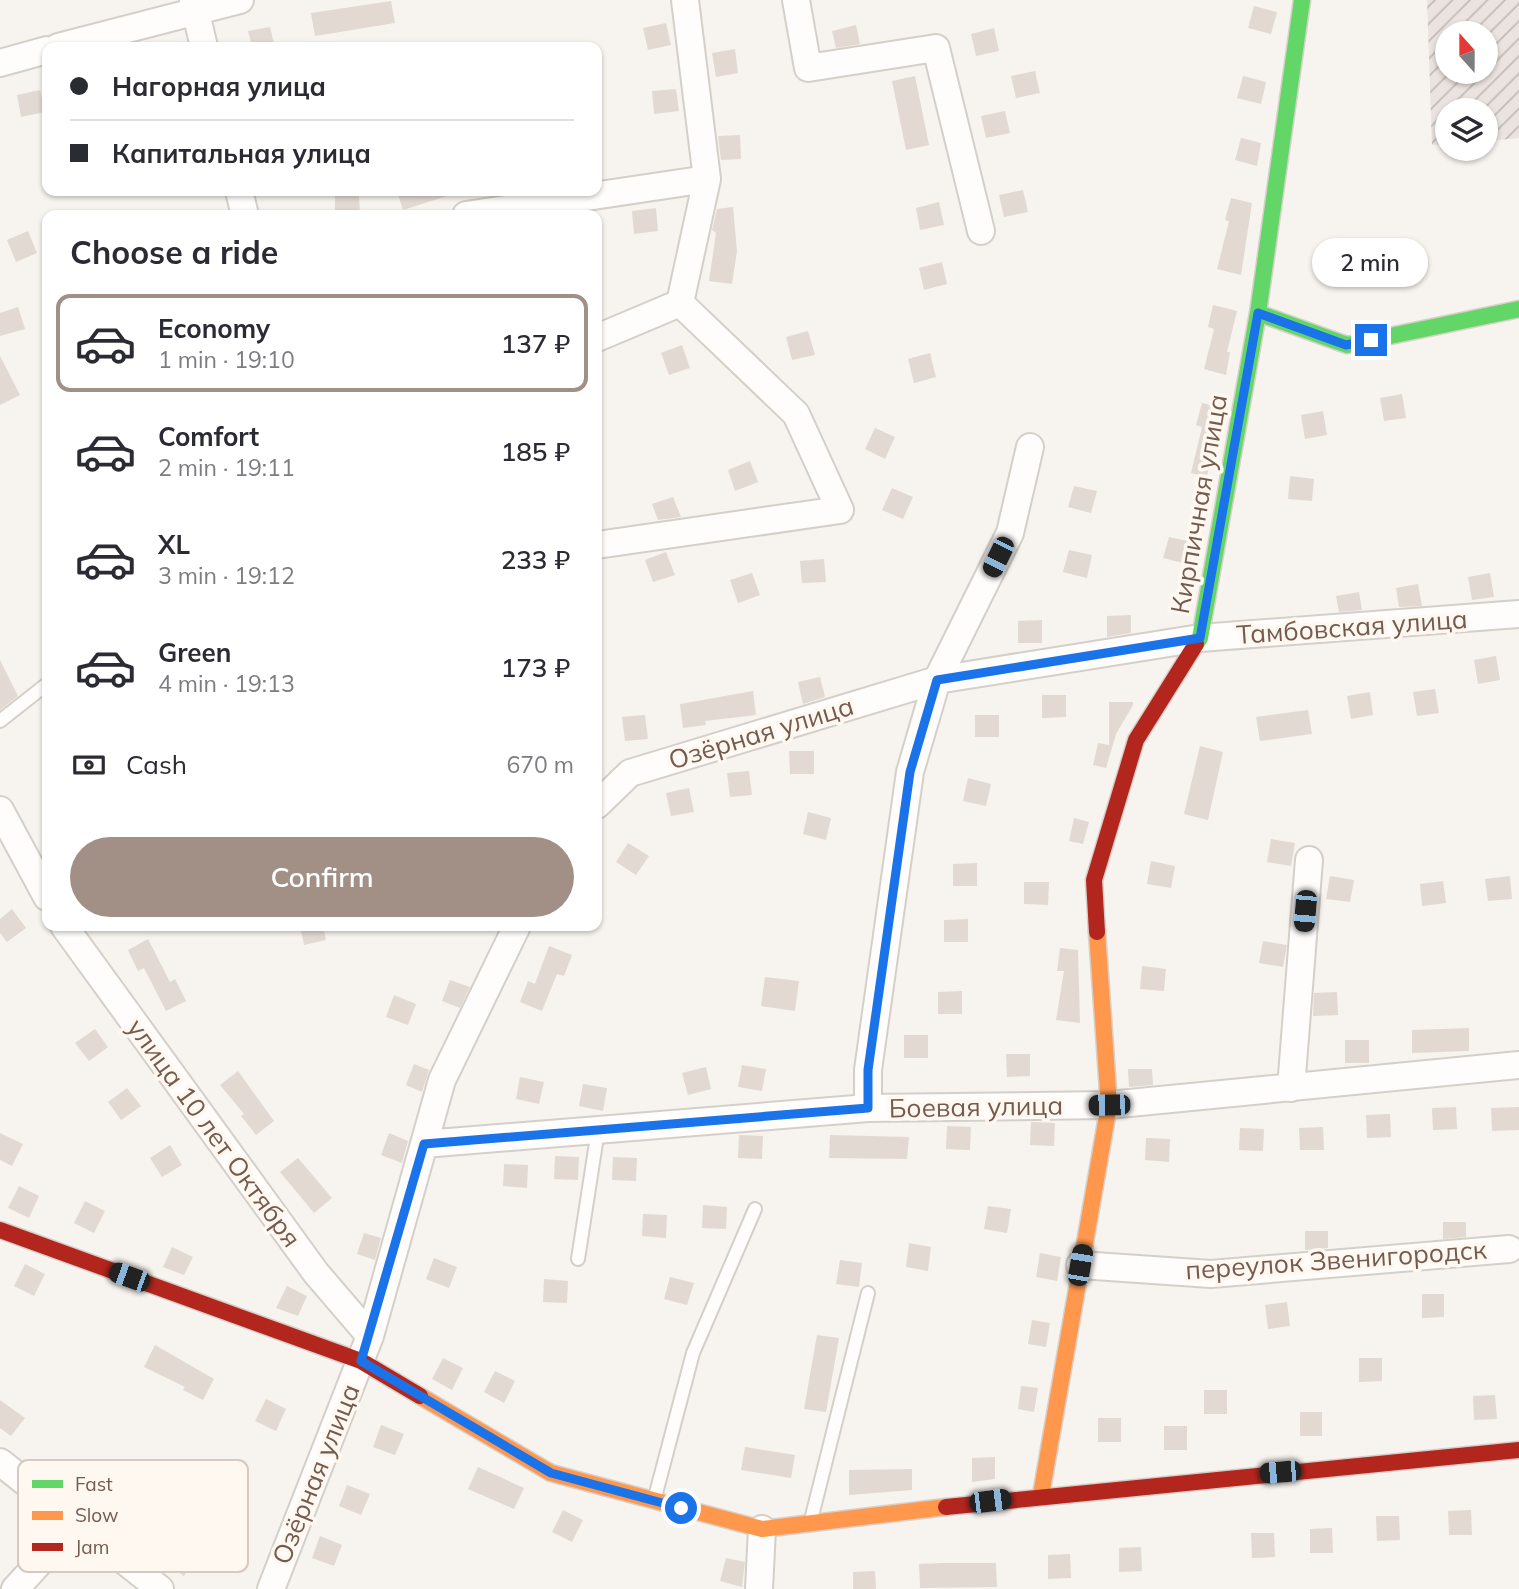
<!DOCTYPE html>
<meta charset="utf-8">
<style>
:root{--surface:#fff;--page:#f2f2f3;--text:#2b2b33;--muted:#7c7c81;--line:#e1e1e2;--accent:#a29087}
body{margin:0;font-family:Mulish,sans-serif;background:var(--page);color:var(--text);height:100vh;display:flex;flex-direction:column;font-size:26px;white-space:nowrap}
*{box-sizing:border-box;margin:0}
p{font-size:23px;color:var(--muted)}
.icon{flex:none;width:38px;height:38px;fill:none;stroke:currentColor;stroke-width:2;stroke-linecap:round;stroke-linejoin:round}
.map{position:relative;flex:1;overflow:hidden}
.sheet{position:absolute;left:42px;top:210px;width:560px;height:721px;display:flex;flex-direction:column;background:var(--surface);border-radius:14px;box-shadow:0 2px 5px #0004}
.sheet>*{flex:none}
.hud{position:absolute;left:42px;top:42px;width:560px;height:154px;border-radius:14px;box-shadow:0 2px 5px #0004;display:grid;align-content:center;height:154px;padding:0 28px;background:var(--surface)}
.needle{width:46px;rotate:339deg}
.buttons{position:absolute;left:1435px;top:21px;display:grid;gap:14px}
.buttons a{display:grid;place-items:center;width:63px;height:63px;border-radius:50%;background:var(--surface);box-shadow:0 2px 5px #0004;font-size:35px}
.end{position:absolute;width:32px;height:32px;margin:-16px;border:9px solid #1a73e8;background:#fff;box-shadow:0 0 0 4px #fff}
.from{border-radius:50%}
.bubble{position:absolute;height:49px;border-radius:24px;background:var(--surface);box-shadow:0 2px 5px #0004;font-size:23px;font-weight:600;line-height:49px;text-align:center}
.car{position:absolute;width:21px;height:42px;margin:-21px -10px;border-radius:9px;box-shadow:0 0 5px 2px #0007;background:linear-gradient(#222 24%,#8ab4d8 0 40%,#222 0 76%,#8ab4d8 0 86%,#222 0)}
.hud b{display:flex;align-items:center;gap:24px;height:66px;font-size:26px}
.hud b+b{border-top:2px solid var(--line)}
.hud i{width:18px;height:18px;background:var(--text)}
ul{padding:0;list-style:none}
li{display:flex;align-items:center;gap:21px;height:98px;margin:0 14px 10px;padding:0 14px;border:4px solid transparent;border-radius:14px}
li div{flex:1}
li b{display:block;font-size:26px}
li em{font-style:normal;font-weight:600}
li.current{border-color:var(--accent)}
li>.icon{width:63px;height:63px;stroke-width:1.5}
h2{padding:0 28px;font-size:32px;line-height:84px}
.pay{display:flex;align-items:center;gap:18px;height:77px;padding:0 28px;font-size:26px}
.pay p{margin-inline-start:auto}
.action{display:flex;gap:14px;margin-top:auto;padding:14px 28px}
.action a{flex:1;height:80px;border-radius:42px;background:var(--accent);color:#fff;font-size:28px;font-weight:600;line-height:80px;text-align:center}
.map>svg:first-child{display:block}
.industrial{fill:url(#industrial-furrows);fill-rule:evenodd}
.building{fill:#e2d9d3}
.lines{fill:none;stroke-linecap:round;stroke-linejoin:round}
.lane-casing{stroke:#d5cfc9;stroke-width:16}
.street-casing{stroke:#d5cfc9;stroke-width:30}
.fast-casing{stroke:#d7d0ca;stroke-width:19}
.slow-casing{stroke:#d7d0ca;stroke-width:19}
.jam-casing{stroke:#d7d0ca;stroke-width:19}
.lane{stroke:#fefdfc;stroke-width:12}
.street{stroke:#fefdfc;stroke-width:26}
.fast{stroke:#63d668;stroke-width:16}
.slow{stroke:#ff974d;stroke-width:16}
.jam{stroke:#b3261e;stroke-width:16}
.route{stroke:#1a73e8;stroke-width:9}
.labels{text-anchor:middle;stroke-width:7;stroke-linejoin:round;paint-order:stroke}
.street-label{font-size:26px;fill:#755b4f;stroke:#fef8f1}
.key{fill:#fef8f1;stroke:#d5c9c0;stroke-width:2}
.key-label{font-size:19px;fill:#755b4f}
</style>
<div class="map">
<svg width="1519" height="1589" viewBox="0 0 1519 1589">
<defs>
<pattern id="industrial-furrows" width="10" height="10" patternUnits="userSpaceOnUse" patternTransform="scale(1.75)"><rect width="10" height="10" fill="#eae3df"/><path d="M-1 1l2-2M0 10L10 0M9 11l2-2" fill="none" stroke="#c2bbb7"/></pattern>
</defs>
<rect width="100%" height="100%" fill="#f7f3ee"/>
<!-- industrial -->
<path class="industrial" d="M 1427,0 L 1519,0 L 1519,138 L 1486,141 L 1486,110 L 1447,110 L 1447,144 L 1432,145 ZM 1447,33 L 1486,33 L 1486,72 L 1447,72 Z"/>
<!-- building -->
<path class="building" d="M 391,1 L 395,23 L 315,36 L 311,13 Z
M 1254,6 L 1277,12 L 1271,34 L 1248,28 Z
M 666,23 L 671,45 L 648,50 L 643,28 Z
M 856,25 L 860,44 L 836,48 L 832,31 Z
M 270,27 L 275,47 L 252,47 L 248,31 Z
M 994,28 L 999,51 L 976,56 L 971,34 Z
M 735,49 L 738,73 L 716,77 L 712,53 Z
M 1035,71 L 1040,93 L 1016,98 L 1011,76 Z
M 915,76 L 929,145 L 906,150 L 892,81 Z
M 1243,76 L 1266,82 L 1261,104 L 1237,98 Z
M 676,89 L 679,111 L 654,114 L 652,91 Z
M 40,90 L 45,112 L 21,117 L 17,95 Z
M 1005,111 L 1010,133 L 986,138 L 981,116 Z
M 740,135 L 741,159 L 721,160 L 718,136 Z
M 1241,138 L 1261,143 L 1257,166 L 1235,160 Z
M 1023,190 L 1028,212 L 1004,217 L 999,195 Z
M 397,191 L 450,191 L 450,195 L 403,210 Z
M 335,195 L 359,195 L 360,215 L 335,215 Z
M 1231,198 L 1252,203 L 1241,275 L 1217,269 L 1229,221 L 1225,220 Z
M 939,202 L 944,225 L 920,230 L 916,208 Z
M 733,207 L 737,251 L 732,284 L 709,281 L 716,233 L 712,230 L 717,209 Z
M 656,208 L 658,231 L 634,234 L 632,211 Z
M 28,231 L 37,253 L 16,262 L 7,240 Z
M 942,262 L 947,284 L 924,290 L 919,268 Z
M 1213,305 L 1237,311 L 1227,352 L 1230,352 L 1226,375 L 1204,369 L 1214,329 L 1208,327 Z
M 18,307 L 25,329 L 0,336 L 0,313 Z
M 808,331 L 815,355 L 792,360 L 786,337 Z
M 682,345 L 690,368 L 669,375 L 661,353 Z
M 930,353 L 936,377 L 914,383 L 908,359 Z
M 0,356 L 20,395 L 0,405 Z
M 1402,394 L 1406,418 L 1384,421 L 1380,398 Z
M 1202,403 L 1220,407 L 1207,477 L 1191,473 L 1202,427 L 1196,425 Z
M 1323,411 L 1327,435 L 1305,439 L 1301,415 Z
M 875,428 L 895,437 L 885,459 L 865,449 Z
M 750,461 L 758,482 L 735,491 L 728,470 Z
M 1290,476 L 1314,479 L 1312,501 L 1288,499 Z
M 1074,486 L 1097,491 L 1091,513 L 1068,507 Z
M 892,488 L 913,497 L 903,519 L 882,510 Z
M 673,497 L 681,517 L 658,520 L 652,504 Z
M 1169,537 L 1192,542 L 1187,564 L 1163,558 Z
M 1069,550 L 1092,555 L 1087,578 L 1063,572 Z
M 666,552 L 675,575 L 653,582 L 645,560 Z
M 824,559 L 826,582 L 802,583 L 800,561 Z
M 752,573 L 760,595 L 738,603 L 730,580 Z
M 1490,573 L 1494,597 L 1472,600 L 1468,577 Z
M 1418,584 L 1422,606 L 1399,607 L 1396,588 Z
M 1359,592 L 1362,610 L 1339,612 L 1336,596 Z
M 1131,615 L 1131,633 L 1107,637 L 1107,616 Z
M 1042,620 L 1042,643 L 1018,643 L 1018,621 Z
M 1496,656 L 1500,680 L 1478,684 L 1474,660 Z
M 0,660 L 18,696 L 0,710 Z
M 820,677 L 825,697 L 803,704 L 798,682 Z
M 1435,689 L 1439,713 L 1417,716 L 1413,692 Z
M 753,691 L 756,715 L 705,721 L 706,725 L 683,728 L 680,704 Z
M 1370,692 L 1373,715 L 1351,719 L 1347,696 Z
M 1042,695 L 1066,695 L 1066,717 L 1042,718 Z
M 1109,702 L 1133,702 L 1133,705 L 1116,734 L 1106,768 L 1093,765 L 1098,743 L 1109,745 Z
M 1308,710 L 1312,734 L 1260,741 L 1256,717 Z
M 645,715 L 648,739 L 625,741 L 622,717 Z
M 975,715 L 999,715 L 999,737 L 975,737 Z
M 1200,746 L 1223,752 L 1208,820 L 1184,814 Z
M 789,751 L 814,751 L 814,774 L 790,774 Z
M 749,771 L 752,795 L 730,797 L 727,773 Z
M 968,778 L 991,784 L 986,806 L 963,801 Z
M 689,788 L 694,812 L 671,816 L 666,793 Z
M 808,812 L 831,818 L 826,840 L 803,834 Z
M 1074,818 L 1089,822 L 1083,844 L 1069,841 Z
M 1271,839 L 1295,843 L 1291,866 L 1267,862 Z
M 628,843 L 649,856 L 636,875 L 616,862 Z
M 1151,861 L 1175,866 L 1171,888 L 1147,884 Z
M 977,863 L 977,886 L 953,886 L 953,864 Z
M 1330,876 L 1354,880 L 1350,902 L 1326,899 Z
M 1510,876 L 1512,899 L 1488,901 L 1485,879 Z
M 1443,881 L 1446,903 L 1422,906 L 1420,884 Z
M 1024,882 L 1049,882 L 1048,905 L 1024,904 Z
M 12,909 L 26,928 L 7,942 L 0,933 L 0,919 Z
M 968,919 L 968,942 L 944,942 L 944,920 Z
M 300,926 L 323,926 L 326,940 L 304,945 Z
M 148,939 L 170,982 L 175,979 L 186,1001 L 166,1011 L 144,968 L 138,971 L 128,950 Z
M 1263,941 L 1287,945 L 1283,967 L 1259,963 Z
M 549,946 L 572,955 L 564,976 L 557,974 L 542,1011 L 520,1002 L 528,981 L 535,984 Z
M 1060,948 L 1078,950 L 1080,1023 L 1056,1020 L 1064,971 L 1057,971 Z
M 1142,966 L 1166,969 L 1164,991 L 1140,989 Z
M 765,977 L 799,981 L 795,1011 L 761,1006 Z
M 450,980 L 470,987 L 460,1008 L 442,1001 Z
M 962,991 L 962,1014 L 938,1014 L 938,992 Z
M 1337,992 L 1338,1015 L 1313,1016 L 1314,993 Z
M 394,995 L 416,1004 L 408,1025 L 386,1017 Z
M 1469,1028 L 1469,1051 L 1412,1053 L 1412,1030 Z
M 95,1029 L 108,1047 L 89,1061 L 75,1043 Z
M 904,1035 L 928,1035 L 928,1058 L 904,1058 Z
M 1345,1040 L 1369,1040 L 1369,1063 L 1345,1063 Z
M 1006,1054 L 1030,1054 L 1030,1076 L 1007,1077 Z
M 414,1064 L 429,1070 L 422,1092 L 406,1085 Z
M 742,1065 L 766,1069 L 762,1091 L 738,1087 Z
M 706,1067 L 711,1089 L 688,1095 L 682,1073 Z
M 1128,1069 L 1152,1069 L 1153,1085 L 1129,1087 Z
M 238,1071 L 274,1121 L 256,1135 L 241,1116 L 244,1114 L 220,1085 Z
M 520,1077 L 544,1082 L 539,1104 L 516,1099 Z
M 583,1084 L 607,1088 L 603,1111 L 579,1106 Z
M 127,1088 L 141,1106 L 121,1120 L 108,1102 Z
M 1456,1107 L 1457,1129 L 1433,1130 L 1432,1108 Z
M 1519,1107 L 1519,1130 L 1492,1131 L 1491,1108 Z
M 1390,1114 L 1391,1137 L 1367,1138 L 1366,1115 Z
M 1031,1122 L 1055,1123 L 1054,1146 L 1030,1145 Z
M 947,1126 L 971,1127 L 970,1150 L 946,1149 Z
M 1323,1127 L 1324,1150 L 1300,1150 L 1299,1128 Z
M 1240,1128 L 1264,1129 L 1263,1151 L 1239,1150 Z
M 0,1133 L 23,1144 L 12,1166 L 0,1160 Z
M 389,1133 L 408,1141 L 402,1163 L 381,1155 Z
M 739,1135 L 763,1136 L 762,1159 L 738,1158 Z
M 830,1135 L 909,1137 L 907,1159 L 829,1158 Z
M 1146,1138 L 1170,1139 L 1169,1162 L 1145,1160 Z
M 170,1145 L 182,1165 L 162,1177 L 150,1158 Z
M 555,1156 L 579,1157 L 578,1180 L 554,1179 Z
M 613,1157 L 637,1158 L 636,1181 L 612,1180 Z
M 298,1158 L 332,1198 L 314,1213 L 280,1172 Z
M 504,1164 L 528,1165 L 527,1188 L 503,1186 Z
M 19,1186 L 39,1196 L 29,1218 L 8,1208 Z
M 85,1201 L 105,1211 L 94,1233 L 74,1223 Z
M 703,1205 L 727,1207 L 726,1229 L 702,1228 Z
M 988,1206 L 1011,1209 L 1007,1233 L 984,1229 Z
M 643,1214 L 667,1215 L 666,1238 L 642,1236 Z
M 1443,1222 L 1466,1222 L 1466,1237 L 1443,1239 Z
M 1305,1231 L 1328,1231 L 1328,1248 L 1305,1250 Z
M 364,1233 L 381,1238 L 375,1260 L 357,1254 Z
M 909,1243 L 931,1247 L 928,1271 L 906,1267 Z
M 172,1247 L 193,1257 L 184,1275 L 163,1267 Z
M 1040,1253 L 1061,1257 L 1057,1281 L 1036,1277 Z
M 434,1258 L 457,1267 L 449,1288 L 426,1279 Z
M 840,1260 L 862,1263 L 859,1287 L 836,1284 Z
M 25,1264 L 45,1274 L 34,1296 L 14,1286 Z
M 670,1277 L 694,1283 L 687,1305 L 664,1299 Z
M 544,1279 L 568,1281 L 567,1303 L 543,1302 Z
M 287,1286 L 307,1296 L 298,1316 L 276,1308 Z
M 1422,1294 L 1444,1294 L 1444,1317 L 1422,1318 Z
M 1287,1302 L 1290,1326 L 1268,1329 L 1265,1305 Z
M 1032,1320 L 1050,1323 L 1046,1347 L 1028,1344 Z
M 817,1335 L 839,1338 L 826,1412 L 804,1409 Z
M 155,1345 L 214,1379 L 203,1400 L 183,1390 L 185,1387 L 144,1367 Z
M 443,1358 L 463,1368 L 452,1390 L 432,1379 Z
M 1359,1358 L 1382,1358 L 1382,1381 L 1359,1382 Z
M 495,1371 L 515,1381 L 504,1403 L 484,1392 Z
M 1021,1386 L 1038,1388 L 1034,1412 L 1018,1409 Z
M 1204,1390 L 1227,1390 L 1227,1414 L 1204,1414 Z
M 1495,1395 L 1497,1419 L 1474,1420 L 1473,1396 Z
M 266,1399 L 286,1409 L 276,1431 L 255,1421 Z
M 0,1400 L 25,1418 L 11,1436 L 0,1428 Z
M 1300,1412 L 1322,1412 L 1322,1436 L 1300,1436 Z
M 1098,1418 L 1121,1418 L 1121,1442 L 1098,1442 Z
M 381,1425 L 404,1434 L 395,1455 L 373,1447 Z
M 1164,1426 L 1187,1426 L 1187,1450 L 1164,1450 Z
M 745,1447 L 795,1455 L 791,1478 L 741,1470 Z
M 995,1457 L 995,1479 L 972,1482 L 972,1458 Z
M 478,1467 L 524,1488 L 514,1509 L 468,1489 Z
M 912,1469 L 912,1490 L 849,1495 L 849,1470 Z
M 347,1485 L 370,1494 L 361,1515 L 339,1506 Z
M 563,1510 L 583,1520 L 572,1542 L 552,1532 Z
M 1471,1510 L 1472,1535 L 1449,1535 L 1448,1511 Z
M 1376,1516 L 1399,1516 L 1400,1540 L 1377,1541 Z
M 1332,1528 L 1333,1553 L 1310,1553 L 1310,1529 Z
M 1251,1533 L 1274,1533 L 1275,1557 L 1252,1558 Z
M 320,1536 L 342,1545 L 334,1566 L 312,1558 Z
M 178,1543 L 197,1557 L 184,1576 L 164,1562 Z
M 1141,1547 L 1142,1571 L 1119,1572 L 1119,1548 Z
M 1070,1554 L 1071,1578 L 1048,1579 L 1048,1555 Z
M 726,1558 L 745,1562 L 742,1587 L 720,1581 Z
M 942,1563 L 996,1563 L 997,1587 L 920,1588 L 919,1564 Z
M 875,1571 L 876,1589 L 853,1589 L 853,1572 Z"/>
<g class="lines">
<defs>
<path id="lane" d="M 0,721 L 47,684
M 578,1259 L 598,1130
M 655,1497 L 693,1353 L 755,1209
M 811,1520 L 868,1293"/>
<path id="street" d="M 193,0 L 204,47
M 796,0 L 808,68 L 936,48 L 981,231
M 58,47 L 240,0
M 0,63 L 47,50
M 239,191 L 245,215
M 466,215 L 707,179
M 597,338 L 680,303
M 597,545 L 840,510 L 796,414 L 680,303 L 707,179 L 685,0
M 597,805 L 630,773 L 937,680 L 1200,638 L 1519,614
M 0,810 L 47,897
M 64,926 L 316,1273 L 370,1336
M 1291,1088 L 1309,860
M 868,1108 L 868,1070 L 910,772 L 937,680 L 1010,533 L 1030,447
M 424,1144 L 868,1108 L 1109,1105 L 1519,1065
M 1080,1265 L 1211,1274 L 1509,1249
M 0,1462 L 160,1589
M 15,1589 L 75,1524
M 271,1589 L 370,1336 L 442,1080 L 517,926
M 759,1589 L 762,1529"/>
<path id="fast" d="M 1258,313 L 1347,345 L 1519,309
M 1196,644 L 1200,638 L 1258,313 L 1302,0"/>
<path id="slow" d="M 420,1396 L 551,1473 L 762,1529 L 946,1507
M 1041,1495 L 1109,1105 L 1097,932"/>
<path id="jam" d="M 1097,932 L 1094,880 L 1136,740 L 1196,644
M 0,1230 L 361,1361 L 420,1396
M 946,1507 L 1519,1450"/>
</defs>
<!-- lane casing -->
<use href="#lane" class="lane-casing"/>
<!-- street casing -->
<use href="#street" class="street-casing"/>
<!-- fast casing -->
<use href="#fast" class="fast-casing"/>
<!-- slow casing -->
<use href="#slow" class="slow-casing"/>
<!-- jam casing -->
<use href="#jam" class="jam-casing"/>
<!-- lane -->
<use href="#lane" class="lane"/>
<!-- street -->
<use href="#street" class="street"/>
<!-- fast -->
<use href="#fast" class="fast"/>
<!-- slow -->
<use href="#slow" class="slow"/>
<!-- jam -->
<use href="#jam" class="jam"/>
</g>
<g class="lines">
<!-- route -->
<path class="route" d="M 681,1508 L 551,1473 L 361,1361 L 424,1144 L 868,1108 L 868,1070 L 910,772 L 937,680 L 1200,638 L 1258,313 L 1346,345 L 1371,340"/>
</g>
<g class="labels">
<!-- street labels -->
<g class="street-label">
<text transform="translate(1199 504) rotate(-80)" y="9">Кирпичная улица</text>
<text transform="translate(1352 627) rotate(-4)" y="9">Тамбовская улица</text>
<text transform="translate(761 733) rotate(-17)" y="9">Озёрная улица</text>
<text transform="translate(976 1107) rotate(-1)" y="9">Боевая улица</text>
<text transform="translate(214 1133) rotate(54)" y="9">улица 10 лет Октября</text>
<text transform="translate(1336 1260) rotate(-4)" y="9">переулок Звенигородск</text>
<text transform="translate(316 1474) rotate(-68)" y="9">Озёрная улица</text>
</g>
</g>
<!-- legend -->
<rect x="18" y="1460" width="230" height="112" rx="10" class="key"/>
<rect x="32" y="1480" width="31" height="8" fill="#63d668"/>
<rect x="32" y="1511" width="31" height="9" fill="#ff974d"/>
<rect x="32" y="1543" width="31" height="8" fill="#b3261e"/>
<g class="key-label">
<text x="75" y="1491">Fast</text>
<text x="75" y="1522">Slow</text>
<text x="75" y="1554">Jam</text>
</g>
</svg>
<div class="buttons">
<a><svg class="needle" viewBox="-14 -14 28 28"><path d="M0-13l5 13h-10z" fill="#e53935"/><path d="M0 13l5-13h-10z" fill="#7c7c81"/></svg></a>
<a><svg class="icon" aria-label="layers" viewBox="0 0 24 24"><path d="M12 4l9 5-9 5-9-5zM3 14l9 5 9-5"/></svg></a>
</div>
<i class="end from" style="left:681px;top:1508px"></i>
<i class="end" style="left:1371px;top:340px"></i>
<div class="bubble" style="left:1312px;top:238px;width:116px">2 min</div>
<i class="car" style="left:998px;top:557px;rotate:206deg"></i>
<i class="car" style="left:1305px;top:911px;rotate:185deg"></i>
<i class="car" style="left:1109px;top:1105px;rotate:269deg"></i>
<i class="car" style="left:1080px;top:1265px;rotate:10deg"></i>
<i class="car" style="left:129px;top:1277px;rotate:290deg"></i>
<i class="car" style="left:1280px;top:1472px;rotate:265deg"></i>
<i class="car" style="left:990px;top:1501px;rotate:83deg"></i>
<div class="hud">
<b><i class="from"></i>Нагорная улица</b>
<b><i></i>Капитальная улица</b>
</div>
<section class="sheet">
<h2>Choose a ride</h2>
<ul>
<li class="current"><svg class="icon" aria-label="car" viewBox="0 0 24 24"><path d="M5 17H2v-5l4-1 3-4h7l3 4 3 1v5h-3M9 17h6M6 11h13"/><circle cx="7" cy="17" r="2"/><circle cx="17" cy="17" r="2"/></svg><div><b>Economy</b><p>1 min · 19:10</p></div><em>137 ₽</em></li>
<li><svg class="icon" aria-label="car" viewBox="0 0 24 24"><path d="M5 17H2v-5l4-1 3-4h7l3 4 3 1v5h-3M9 17h6M6 11h13"/><circle cx="7" cy="17" r="2"/><circle cx="17" cy="17" r="2"/></svg><div><b>Comfort</b><p>2 min · 19:11</p></div><em>185 ₽</em></li>
<li><svg class="icon" aria-label="car" viewBox="0 0 24 24"><path d="M5 17H2v-5l4-1 3-4h7l3 4 3 1v5h-3M9 17h6M6 11h13"/><circle cx="7" cy="17" r="2"/><circle cx="17" cy="17" r="2"/></svg><div><b>XL</b><p>3 min · 19:12</p></div><em>233 ₽</em></li>
<li><svg class="icon" aria-label="car" viewBox="0 0 24 24"><path d="M5 17H2v-5l4-1 3-4h7l3 4 3 1v5h-3M9 17h6M6 11h13"/><circle cx="7" cy="17" r="2"/><circle cx="17" cy="17" r="2"/></svg><div><b>Green</b><p>4 min · 19:13</p></div><em>173 ₽</em></li>
</ul>
<div class="pay"><svg class="icon" aria-label="cash" viewBox="0 0 24 24"><path d="M3 7h18v10H3z"/><circle cx="12" cy="12" r="2"/></svg>Cash<p>670 m</p></div>
<div class="action"><a>Confirm</a></div>
</section>
</div>
